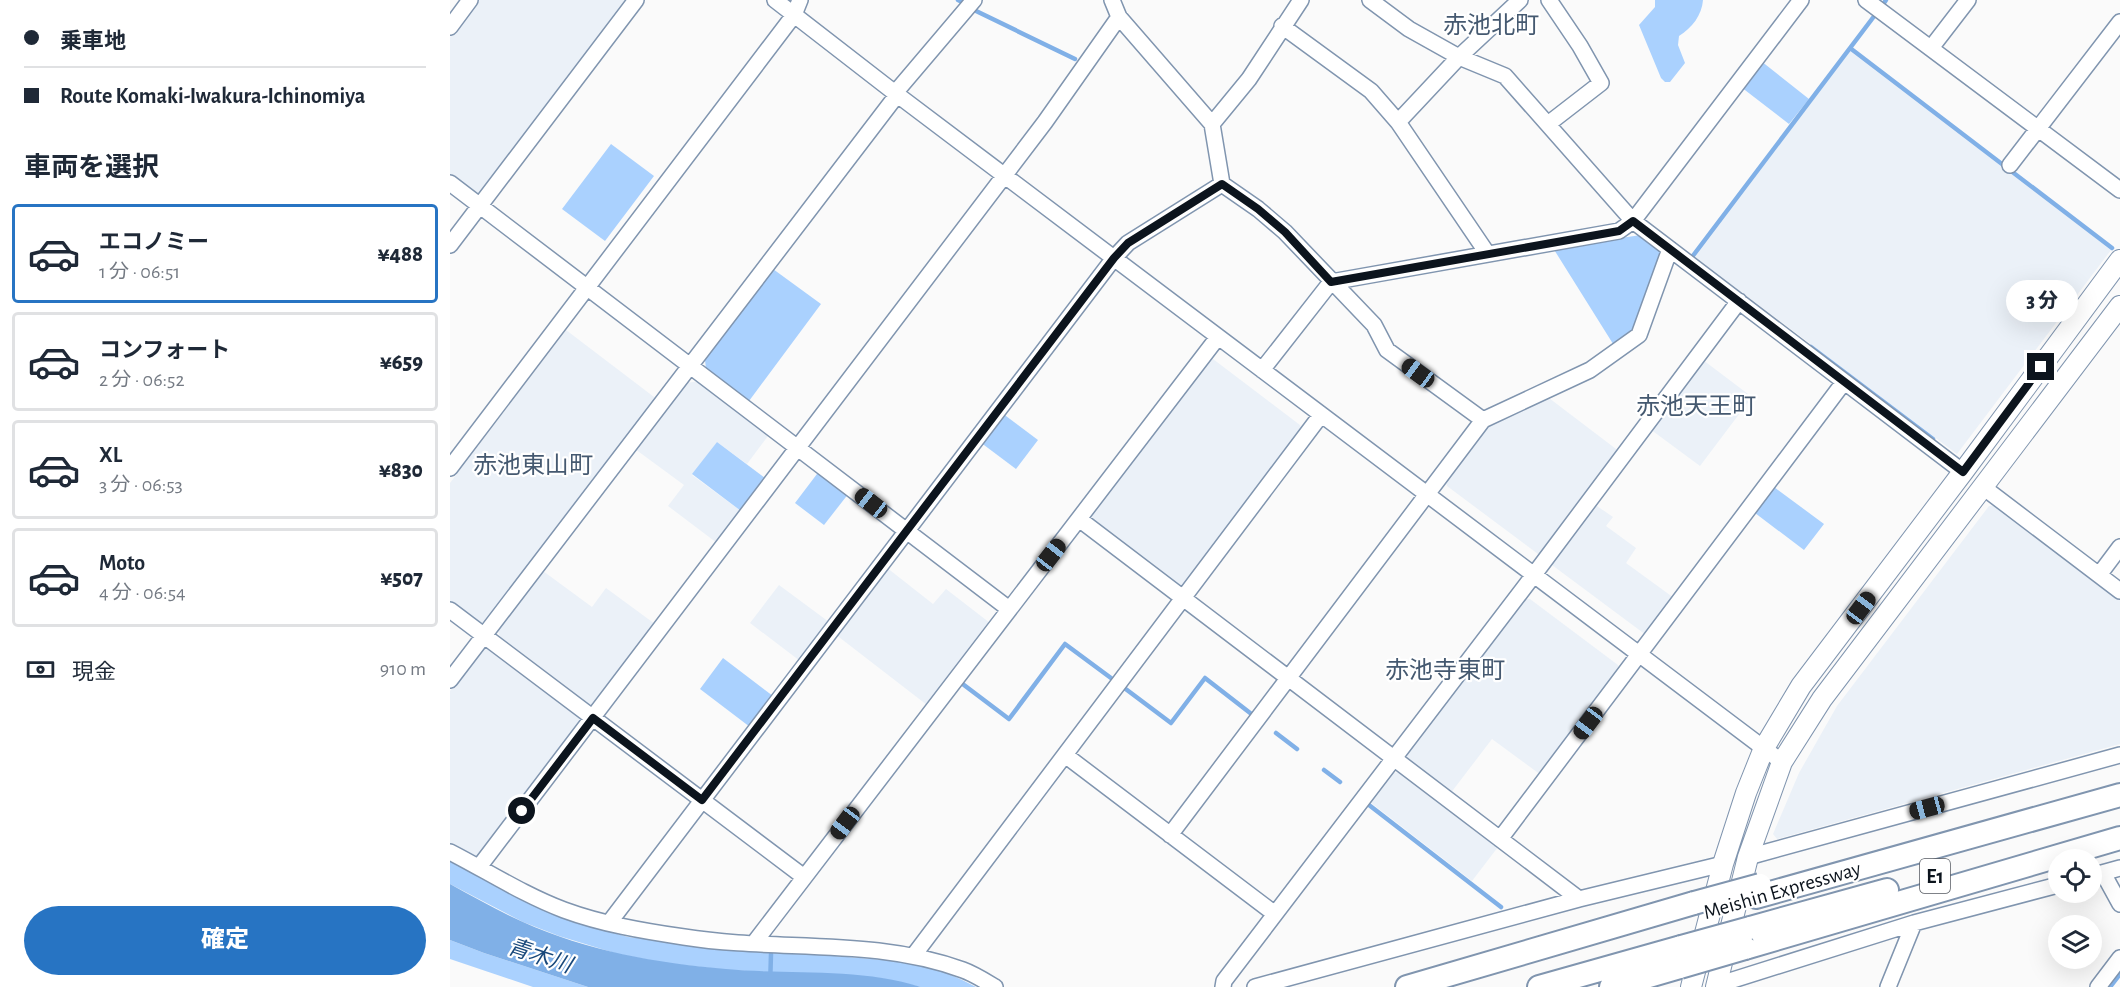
<!DOCTYPE html>
<html lang="ja">
<meta charset="utf-8">
<style>
:root{--surface:#fff;--page:#f6f6f7;--text:#1f2937;--muted:#747a83;--line:#e0e1e3;--accent:#2774c3}
body{margin:0;font-family:"Alegreya Sans","Noto Sans JP",sans-serif;background:var(--page);color:var(--text);height:100vh;display:flex;flex-direction:column;font-size:22px;white-space:nowrap}
*{box-sizing:border-box;margin:0}
p{font-size:20px;color:var(--muted)}
.icon{flex:none;width:33px;height:33px;fill:none;stroke:currentColor;stroke-width:2;stroke-linecap:round;stroke-linejoin:round}
.map{position:relative;flex:1;overflow:hidden}
.sheet{display:flex;flex-direction:column;background:var(--surface);width:450px}
.sheet>*{flex:none}
.hud{display:grid;align-content:center;height:132px;padding:0 24px;background:var(--surface)}
.fabs{position:absolute;left:1598px;top:849px;display:grid;gap:12px}
.fabs a{display:grid;place-items:center;width:54px;height:54px;border-radius:50%;background:var(--surface);box-shadow:0 6px 24px #0002;font-size:30px}
.end{position:absolute;width:27px;height:27px;margin:-14px;border:8px solid #0c141d;background:#fff;box-shadow:0 0 0 3px #fff}
.from{border-radius:50%}
.bubble{position:absolute;height:42px;border-radius:21px;background:var(--surface);box-shadow:0 6px 24px #0002;font-size:20px;font-weight:800;line-height:42px;text-align:center}
.car{position:absolute;width:18px;height:36px;margin:-18px -9px;border-radius:8px;box-shadow:0 0 4px 2px #0007;background:linear-gradient(#222 24%,#8ab4d8 0 40%,#222 0 76%,#8ab4d8 0 86%,#222 0)}
.hud b{display:flex;align-items:center;gap:21px;height:57px;font-size:22px}
.hud b+b{border-top:2px solid var(--line)}
.hud i{width:15px;height:15px;background:var(--text)}
ul{padding:0;list-style:none}
li{display:flex;align-items:center;gap:18px;height:99px;margin:0 12px 9px;padding:0 12px;border:3px solid var(--line);border-radius:6px}
li div{flex:1}
li b{display:block;font-size:22px}
li em{font-style:normal;font-weight:800}
li.on{border-color:var(--accent)}
li>.icon{width:54px;height:54px;stroke-width:1.5}
h2{padding:0 24px;font-size:27px;line-height:72px}
.pay{display:flex;align-items:center;gap:15px;height:66px;padding:0 24px;font-size:22px}
.pay p{margin-inline-start:auto}
.primary-button{display:flex;gap:12px;margin-top:auto;padding:12px 24px}
.primary-button a{flex:1;height:69px;border-radius:36px;background:var(--accent);color:#fff;font-size:24px;font-weight:800;line-height:69px;text-align:center}
main{display:flex;flex:1;min-height:0}
.map>svg:first-child{display:block}
.built{fill:#ebf1f8}
.green{fill:#aad1fe}
.water{fill:#80b0e7}
.lines{fill:none;stroke-linecap:round;stroke-linejoin:round}
.stream{stroke:#80b0e7;stroke-width:4.5}
.minor-casing{stroke:#8095af;stroke-width:18}
.major-casing{stroke:#8095af;stroke-width:22}
.highway-casing{stroke:#8095af;stroke-width:26}
.minor{stroke:#fff;stroke-width:15}
.major{stroke:#fff;stroke-width:20}
.highway{stroke:#fff;stroke-width:22}
.highway-bridge-casing{stroke:#8095af;stroke-width:26;stroke-linecap:butt}
.highway-bridge{stroke:#fff;stroke-width:22}
.route{stroke:#0c141d;stroke-width:8}
.labels{text-anchor:middle;stroke-width:4.5;stroke-linejoin:round;paint-order:stroke}
.shield{fill:#fff;stroke:#555a61;stroke-width:1.5}
.shield-label{font-size:20px;font-weight:bold;fill:#0c141d}
.street-label{font-size:21px;fill:#0c141d;stroke:#fff}
.water-label{font-size:22px;font-style:italic;fill:#18487b;stroke:#fff}
.quarter-label{font-size:24px;fill:#455970;stroke:#fff}
</style>
<main>
<section class="sheet">
<div class="hud">
<b><i class="from"></i>乗車地</b>
<b><i></i>Route Komaki-Iwakura-Ichinomiya</b>
</div>
<h2>車両を選択</h2>
<ul>
<li class="on"><svg class="icon" aria-label="car" viewBox="0 0 24 24"><path d="M5 17H2v-5l4-1 3-4h7l3 4 3 1v5h-3M9 17h6M6 11h13"/><circle cx="7" cy="17" r="2"/><circle cx="17" cy="17" r="2"/></svg><div><b>エコノミー</b><p>1 分 · 06:51</p></div><em>¥488</em></li>
<li><svg class="icon" aria-label="car" viewBox="0 0 24 24"><path d="M5 17H2v-5l4-1 3-4h7l3 4 3 1v5h-3M9 17h6M6 11h13"/><circle cx="7" cy="17" r="2"/><circle cx="17" cy="17" r="2"/></svg><div><b>コンフォート</b><p>2 分 · 06:52</p></div><em>¥659</em></li>
<li><svg class="icon" aria-label="car" viewBox="0 0 24 24"><path d="M5 17H2v-5l4-1 3-4h7l3 4 3 1v5h-3M9 17h6M6 11h13"/><circle cx="7" cy="17" r="2"/><circle cx="17" cy="17" r="2"/></svg><div><b>XL</b><p>3 分 · 06:53</p></div><em>¥830</em></li>
<li><svg class="icon" aria-label="car" viewBox="0 0 24 24"><path d="M5 17H2v-5l4-1 3-4h7l3 4 3 1v5h-3M9 17h6M6 11h13"/><circle cx="7" cy="17" r="2"/><circle cx="17" cy="17" r="2"/></svg><div><b>Moto</b><p>4 分 · 06:54</p></div><em>¥507</em></li>
</ul>
<div class="pay"><svg class="icon" aria-label="cash" viewBox="0 0 24 24"><path d="M3 7h18v10H3z"/><circle cx="12" cy="12" r="2"/></svg>現金<p>910 m</p></div>
<div class="primary-button"><a>確定</a></div>
</section>
<div class="map">
<svg width="1670" height="987" viewBox="0 0 1670 987">
<rect width="100%" height="100%" fill="#fafafa"/>
<!-- built -->
<path class="built" d="M 28,0 L 180,0 L 34,192 L 24,194 L 0,175 L 0,37 Z
M 1400,51 L 1661,250 L 1507,454 L 1245,257 Z
M 116,330 L 208,400 L 38,623 L 30,623 L 0,601 L 0,483 Z
M 763,359 L 850,425 L 852,433 L 735,585 L 727,586 L 641,522 L 640,512 L 755,361 Z
M 1253,360 L 1302,397 L 1250,466 L 1200,429 Z
M 252,381 L 321,432 L 297,464 L 267,442 L 242,475 L 291,511 L 267,543 L 218,506 L 234,485 L 185,449 L 235,383 Z
M 1095,395 L 1170,452 L 1094,553 L 1088,554 L 997,486 L 995,477 L 1038,421 Z
M 1144,504 L 1163,517 L 1156,526 L 1186,548 L 1176,563 L 1224,598 L 1196,635 L 1102,565 L 1101,561 Z
M 1546,505 L 1670,598 L 1670,744 L 1327,839 L 1323,834 L 1349,773 L 1387,706 L 1539,506 Z
M 436,567 L 483,604 L 496,589 L 540,623 L 477,705 L 385,634 Z
M 93,571 L 142,607 L 156,588 L 205,624 L 145,704 L 137,705 L 51,640 L 48,631 Z
M 329,585 L 379,622 L 350,661 L 300,623 Z
M 1080,599 L 1168,665 L 1170,673 L 1091,775 L 1042,739 L 1000,794 L 956,760 L 955,753 L 1070,600 Z
M 32,649 L 41,649 L 129,714 L 130,724 L 31,854 L 23,858 L 0,845 L 0,691 Z
M 951,772 L 1048,847 L 1022,881 L 920,802 L 942,773 Z"/>
<!-- green -->
<path class="green" d="M 1205,0 L 1253,0 C 1252,15 1242,28 1229,36 L 1228,45 L 1235,63 L 1220,82 L 1215,82 L 1211,78 L 1189,25 L 1205,7 Z
M 1311,61 L 1359,99 L 1339,124 L 1291,87 Z
M 161,144 L 204,176 L 155,241 L 112,209 Z
M 1191,235 L 1209,248 L 1213,256 L 1186,332 L 1165,347 L 1103,248 Z
M 323,269 L 371,304 L 299,401 L 256,369 L 255,360 Z
M 552,413 L 588,440 L 566,469 L 530,442 Z
M 267,442 L 315,478 L 291,511 L 242,474 Z
M 370,470 L 399,493 L 374,525 L 345,503 Z
M 1324,487 L 1374,524 L 1354,550 L 1305,513 Z
M 273,658 L 323,696 L 300,727 L 250,689 Z
M 0,861 L 97,910 L 139,926 L 178,937 L 238,944 L 459,962 C 483,967 504,975 526,987 L 471,987 L 430,978 L 278,970 L 215,963 L 168,954 L 109,936 L 73,922 L 0,884 Z
M 0,940 L 34,953 L 138,987 L 83,987 L 0,959 Z"/>
<!-- water -->
<path class="water" d="M 0,884 C 24,897 48,911 73,922 C 137,951 207,963 276,969 C 340,975 409,967 471,987 L 138,987 L 34,953 L 0,940 Z"/>
<g class="lines">
<!-- stream -->
<path class="stream" d="M 508,0 L 512,2
M 1434,3 L 1436,0
M 524,10 L 625,59
M 1400,48 L 1662,248
M 1242,257 L 1425,15
M 1361,347 L 1483,439
M 510,682 L 559,719 L 615,644 L 665,681
M 673,687 L 721,723 L 755,678 L 804,716
M 826,733 L 847,749
M 874,770 L 890,782
M 919,805 L 1051,907
M 320,987 L 321,954
M 1660,987 L 1670,974"/>
<defs>
<path id="minor" d="M 325,0 L 445,93 L 1332,762
M 662,0 L 669,17 L 762,124 L 772,184 L 808,209 L 835,232 L 924,325 L 937,350 L 1033,420 L 1140,370 L 1189,335 L 1220,249
M 920,0 L 959,29 L 1009,57 L 1055,76 L 1183,221 L 1513,472
M 1416,0 L 1670,190
M 832,26 L 921,91 L 948,122 L 1037,253
M 0,27 L 20,0
M 1481,48 L 1518,0
M 445,93 L 524,0
M 948,122 L 1009,57 L 1070,0
M 762,124 L 799,79 L 851,0
M 1098,124 L 1151,83 L 1130,46 L 1099,0
M 1560,165 L 1670,22
M 0,183 L 559,609
M 0,245 L 186,0
M 812,370 L 881,282 L 1169,231 L 1183,221 L 1351,0
M 0,468 L 344,15 L 350,0
M 1533,487 L 1670,591
M 629,519 L 1129,899
M 1649,575 L 1670,547
M 0,610 L 354,877
M 0,680 L 447,95
M 615,755 L 825,914
M 720,835 L 1033,420
M 1050,839 L 1394,382
M 0,852 C 37,871 74,895 114,910 C 152,924 193,931 234,937 C 327,952 423,937 513,970 C 524,974 535,981 545,987
M 1298,857 L 1670,755
M 29,867 L 595,122 L 669,17
M 1653,873 L 1670,904
M 1641,876 L 1670,868
M 159,923 L 664,258 L 678,243 L 772,184
M 304,943 L 768,337
M 464,955 L 871,415
M 1267,985 L 1464,923 L 1608,885
M 773,987 L 774,981 L 1083,576 L 1289,301
M 805,987 L 1129,899 L 1273,864
M 1438,987 L 1464,923
M 1648,987 L 1670,958"/>
<path id="major" d="M 1241,987 L 1273,864 L 1296,793 L 1314,748 L 1351,686 L 1513,472 L 1670,260
M 1266,987 L 1298,857 L 1332,762 L 1372,699 L 1670,306"/>
<path id="highway" d="M 1306,897 L 1670,795
M 1300,928 L 1437,890
M 1295,948 L 1670,838
M 957,987 L 1244,903
M 1089,987 L 1231,947
M 1161,987 L 1230,967"/>
</defs>
<!-- minor casing -->
<use href="#minor" class="minor-casing"/>
<!-- major casing -->
<use href="#major" class="major-casing"/>
<!-- highway casing -->
<use href="#highway" class="highway-casing"/>
<!-- minor -->
<use href="#minor" class="minor"/>
<!-- major -->
<use href="#major" class="major"/>
<!-- highway -->
<use href="#highway" class="highway"/>
<defs>
<path id="highway-bridge" d="M 1244,903 L 1310,885
M 1231,947 L 1300,928
M 1230,967 L 1295,948"/>
</defs>
<!-- highway-bridge casing -->
<use href="#highway-bridge" class="highway-bridge-casing"/>
<!-- highway-bridge -->
<use href="#highway-bridge" class="highway-bridge"/>
</g>
<g class="lines">
<!-- route -->
<path class="route" d="M 72,811 L 143,718 L 252,800 L 664,258 L 678,243 L 772,184 L 808,209 L 835,232 L 881,282 L 1169,231 L 1183,221 L 1513,472 L 1591,367"/>
</g>
<g class="labels">
<!-- shield labels -->
<rect class="shield" x="1470" y="859" width="30" height="34" rx="4.5"/>
<g class="shield-label">
<text x="1485" y="883">E1</text>
</g>
<!-- street labels -->
<g class="street-label">
<text transform="translate(1332 890) rotate(-16)" y="7">Meishin Expressway</text>
</g>
<!-- water labels -->
<g class="water-label">
<text transform="translate(90 955) rotate(18)" y="8">青木川</text>
</g>
<!-- quarter labels -->
<g class="quarter-label">
<text x="1041" y="33">赤池北町</text>
<text x="1246" y="414">赤池天王町</text>
<text x="83" y="473">赤池東山町</text>
<text x="995" y="678">赤池寺東町</text>
</g>
</g>
</svg>
<div class="fabs">
<a><svg class="icon" aria-label="locate" viewBox="0 0 24 24"><circle cx="12" cy="12" r="6"/><path d="M12 2v4M12 18v4M2 12h4M18 12h4"/></svg></a>
<a><svg class="icon" aria-label="layers" viewBox="0 0 24 24"><path d="M12 4l9 5-9 5-9-5zM3 14l9 5 9-5"/></svg></a>
</div>
<i class="end from" style="left:72px;top:811px"></i>
<i class="end" style="left:1591px;top:367px"></i>
<div class="bubble" style="left:1556px;top:280px;width:72px">3 分</div>
<i class="car" style="left:968px;top:373px;rotate:306deg"></i>
<i class="car" style="left:421px;top:503px;rotate:308deg"></i>
<i class="car" style="left:601px;top:555px;rotate:38deg"></i>
<i class="car" style="left:1411px;top:608px;rotate:37deg"></i>
<i class="car" style="left:1138px;top:723px;rotate:217deg"></i>
<i class="car" style="left:1477px;top:808px;rotate:255deg"></i>
<i class="car" style="left:395px;top:823px;rotate:217deg"></i>
</div>
</main>
